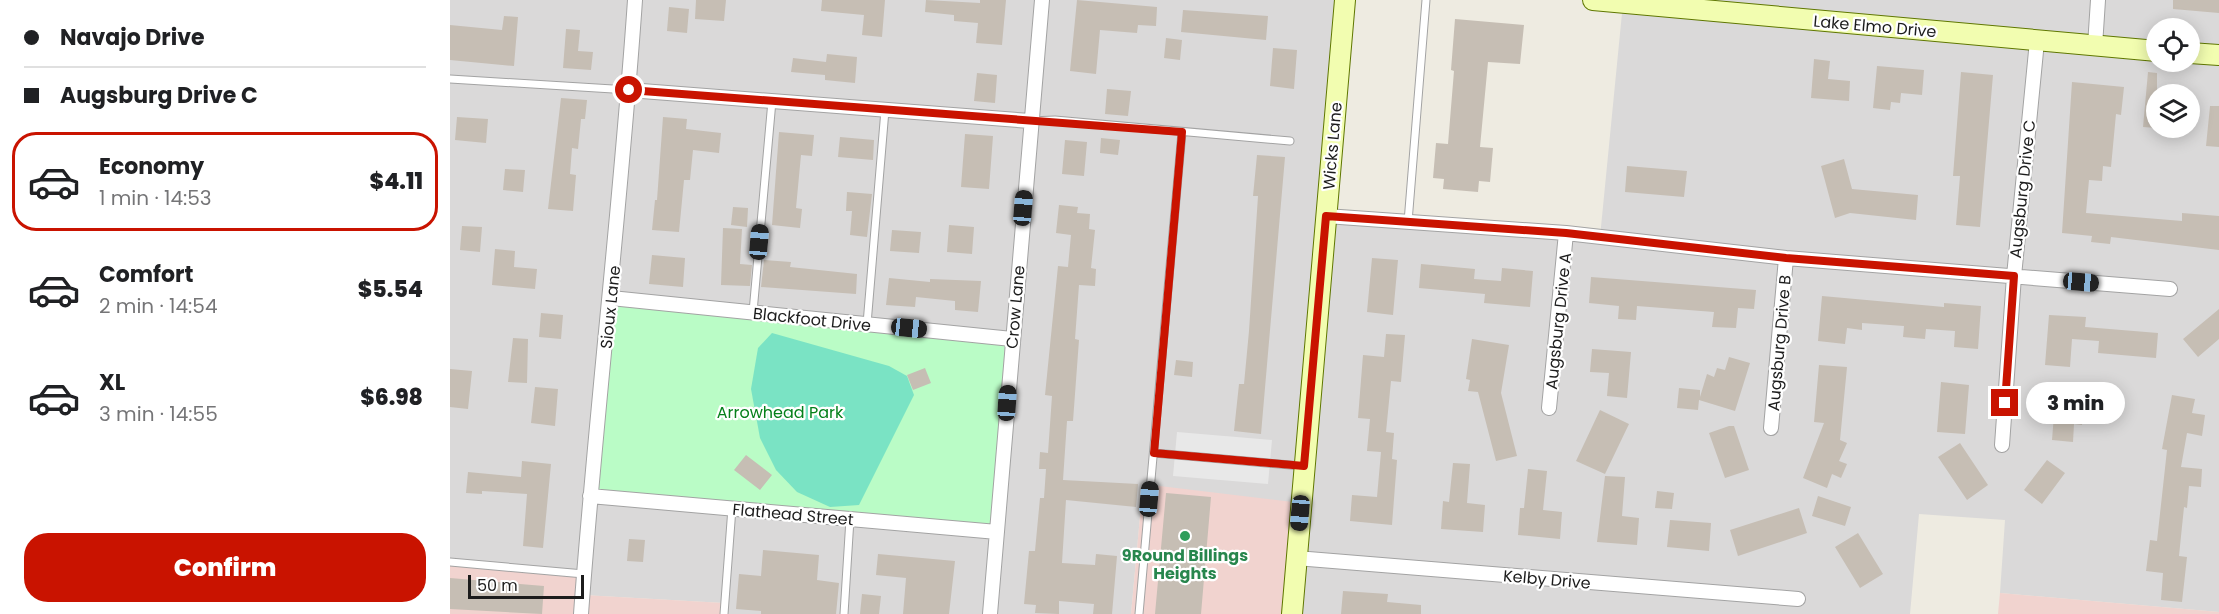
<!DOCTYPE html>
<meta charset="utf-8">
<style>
:root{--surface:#fff;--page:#f2f2f2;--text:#202124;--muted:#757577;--line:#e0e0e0;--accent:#c91300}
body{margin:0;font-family:Poppins,sans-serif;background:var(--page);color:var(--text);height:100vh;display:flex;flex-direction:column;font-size:22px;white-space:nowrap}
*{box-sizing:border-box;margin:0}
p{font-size:20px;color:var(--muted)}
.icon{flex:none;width:33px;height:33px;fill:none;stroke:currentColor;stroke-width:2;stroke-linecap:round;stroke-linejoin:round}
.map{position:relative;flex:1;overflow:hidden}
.side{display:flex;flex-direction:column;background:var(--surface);width:450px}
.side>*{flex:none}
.banner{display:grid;align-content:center;height:132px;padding:0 24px;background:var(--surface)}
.tools{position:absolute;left:1696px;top:18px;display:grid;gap:12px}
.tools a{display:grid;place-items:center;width:54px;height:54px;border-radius:50%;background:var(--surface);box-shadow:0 3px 15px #0003;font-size:30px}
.scale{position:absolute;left:18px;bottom:15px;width:116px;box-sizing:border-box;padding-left:6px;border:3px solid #1c1c1c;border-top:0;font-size:16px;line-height:21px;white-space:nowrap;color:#1c1c1c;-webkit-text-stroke:4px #fff;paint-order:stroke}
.end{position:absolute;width:27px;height:27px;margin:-14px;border:8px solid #c91300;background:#fff;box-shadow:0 0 0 3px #fff}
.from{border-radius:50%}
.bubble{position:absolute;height:42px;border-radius:21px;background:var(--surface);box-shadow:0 3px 15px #0003;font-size:20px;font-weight:800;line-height:42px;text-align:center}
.car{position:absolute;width:18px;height:36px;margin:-18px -9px;border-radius:8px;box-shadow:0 0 4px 2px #0007;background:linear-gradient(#222 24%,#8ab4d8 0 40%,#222 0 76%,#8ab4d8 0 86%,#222 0)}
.banner b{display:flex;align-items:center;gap:21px;height:57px;font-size:22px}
.banner b+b{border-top:2px solid var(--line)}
.banner i{width:15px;height:15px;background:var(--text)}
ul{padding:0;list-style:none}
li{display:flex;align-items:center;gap:18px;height:99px;margin:0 12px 9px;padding:0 12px;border:3px solid transparent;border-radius:24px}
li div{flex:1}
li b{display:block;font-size:22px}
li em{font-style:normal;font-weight:800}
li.current{border-color:var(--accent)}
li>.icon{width:54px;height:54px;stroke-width:1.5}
.button{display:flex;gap:12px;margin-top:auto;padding:12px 24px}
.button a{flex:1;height:69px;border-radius:24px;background:var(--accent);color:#fff;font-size:24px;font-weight:800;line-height:69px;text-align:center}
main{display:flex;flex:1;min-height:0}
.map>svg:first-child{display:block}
.residential{fill:#dad9d9;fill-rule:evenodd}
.commercial{fill:#f1d3cf}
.park{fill:#bafcc6}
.pitch{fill:#7ae3c4}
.parking{fill:#e8e8e8}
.building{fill:#c6beb4}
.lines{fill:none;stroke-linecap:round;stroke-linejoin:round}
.lane-casing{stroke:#a3a3a3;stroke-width:9}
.street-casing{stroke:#a3a3a3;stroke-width:16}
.secondary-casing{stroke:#5f7700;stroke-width:22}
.lane{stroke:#fff;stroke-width:7}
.street{stroke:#fff;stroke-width:14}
.secondary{stroke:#f2fdb0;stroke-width:20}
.route{stroke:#c91300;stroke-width:8}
.leisure-dot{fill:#2e9e5b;stroke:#fff;stroke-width:2}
.labels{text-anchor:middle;stroke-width:4.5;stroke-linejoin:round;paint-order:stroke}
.street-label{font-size:16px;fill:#1c1c1c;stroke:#fff}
.park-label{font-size:16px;fill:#05801b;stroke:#fff}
.leisure-label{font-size:16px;font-weight:bold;fill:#27864d;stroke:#fff}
</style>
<main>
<section class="side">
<div class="banner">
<b><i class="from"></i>Navajo Drive</b>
<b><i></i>Augsburg Drive C</b>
</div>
<ul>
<li class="current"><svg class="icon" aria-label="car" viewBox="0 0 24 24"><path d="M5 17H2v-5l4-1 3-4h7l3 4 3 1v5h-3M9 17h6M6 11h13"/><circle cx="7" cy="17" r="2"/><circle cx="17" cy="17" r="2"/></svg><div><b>Economy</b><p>1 min · 14:53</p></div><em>$4.11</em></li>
<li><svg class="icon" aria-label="car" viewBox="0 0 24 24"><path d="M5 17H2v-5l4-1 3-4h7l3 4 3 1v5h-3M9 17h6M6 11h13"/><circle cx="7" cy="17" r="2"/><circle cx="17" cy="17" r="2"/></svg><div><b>Comfort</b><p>2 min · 14:54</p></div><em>$5.54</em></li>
<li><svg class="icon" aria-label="car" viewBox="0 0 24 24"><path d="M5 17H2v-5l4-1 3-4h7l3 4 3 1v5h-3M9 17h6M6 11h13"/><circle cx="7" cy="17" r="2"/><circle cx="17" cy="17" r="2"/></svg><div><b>XL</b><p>3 min · 14:55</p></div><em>$6.98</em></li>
</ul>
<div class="button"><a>Confirm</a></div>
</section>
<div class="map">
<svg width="1769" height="614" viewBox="0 0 1769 614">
<rect width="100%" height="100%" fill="#eeebe1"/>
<!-- residential -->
<path class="residential" d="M 0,0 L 896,0 L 877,216 L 1150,237 L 1173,3 L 1143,0 L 1769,0 L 1769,612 L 1550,593 L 1555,520 L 1469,514 L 1460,614 L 842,614 L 693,484 L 681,614 L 274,614 L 274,603 L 133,595 L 0,560 ZM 1707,28 L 1740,28 L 1740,62 L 1707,62 ZM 1707,94 L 1740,94 L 1740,128 L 1707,128 Z"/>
<!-- commercial -->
<path class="commercial" d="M 693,484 L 851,503 L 842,614 L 681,614 Z
M 0,560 L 134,574 L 133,595 L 274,603 L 274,614 L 0,614 Z
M 1550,593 L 1769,612 L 1769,614 L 1548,614 Z"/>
<!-- park -->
<path class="park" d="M 161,305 L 555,344 L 541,531 L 147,490 Z"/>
<!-- pitch -->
<path class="pitch" d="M 322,333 L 439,366 L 457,376 L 464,395 L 409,505 L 380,507 L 347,492 L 326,470 L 310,438 L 301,389 L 308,348 Z"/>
<!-- parking -->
<path class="parking" d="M 727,432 L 822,440 L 818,484 L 723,476 Z"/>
<!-- building -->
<path class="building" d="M 246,0 L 276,0 L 274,21 L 245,19 Z
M 372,0 L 435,0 L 432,37 L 412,35 L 414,15 L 371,11 Z
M 476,0 L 530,3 L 530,0 L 556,0 L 552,45 L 526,43 L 528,23 L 504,21 L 504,15 L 475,12 Z
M 627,0 L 707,7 L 706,26 L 688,25 L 687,33 L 650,30 L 646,74 L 620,71 Z
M 1723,0 L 1769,0 L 1769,13 L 1723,9 Z
M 219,7 L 239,9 L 237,33 L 217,31 Z
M 733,10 L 818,16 L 816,40 L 731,32 Z
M 54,16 L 68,17 L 64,66 L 0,60 L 0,25 L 52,30 Z
M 1005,19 L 1074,25 L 1070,64 L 1038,62 L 1030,147 L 1043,148 L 1040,182 L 1029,181 L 1028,192 L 993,189 L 994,179 L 983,178 L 986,143 L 998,144 L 1004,71 L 1001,70 Z
M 116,29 L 130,30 L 128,51 L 143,52 L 141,70 L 113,68 Z
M 716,38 L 732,40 L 730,60 L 714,58 Z
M 823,48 L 847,50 L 844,89 L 820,86 Z
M 377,54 L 407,57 L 405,83 L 375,80 L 375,75 L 341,72 L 343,58 L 376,62 Z
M 1364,59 L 1380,61 L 1378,79 L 1400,81 L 1399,101 L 1361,98 Z
M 1427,66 L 1474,70 L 1472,95 L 1451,93 L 1450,103 L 1441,102 L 1440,110 L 1423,108 Z
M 1511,72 L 1543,75 L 1530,227 L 1506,225 L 1510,176 L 1503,176 Z
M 1698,72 L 1707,73 L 1707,128 L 1693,127 Z
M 527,73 L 547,75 L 545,103 L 524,101 Z
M 1622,82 L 1674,87 L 1671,115 L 1666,114 L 1661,167 L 1653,166 L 1652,181 L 1639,180 L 1636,213 L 1732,221 L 1732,213 L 1769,216 L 1769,250 L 1661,237 L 1660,244 L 1641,242 L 1642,236 L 1612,233 Z
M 657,89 L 681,91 L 678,116 L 655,114 Z
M 111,98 L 137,100 L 135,119 L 131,119 L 128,149 L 122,148 L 120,174 L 126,175 L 123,211 L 98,209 Z
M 1760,106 L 1769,106 L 1769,147 L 1756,146 Z
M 7,117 L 38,119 L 36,143 L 5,140 Z
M 213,117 L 237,119 L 236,129 L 271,133 L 269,153 L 243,150 L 240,180 L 234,180 L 229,232 L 202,230 L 205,200 L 207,200 Z
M 329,132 L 364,135 L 362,156 L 351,155 L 346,208 L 352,209 L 350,228 L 322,225 Z
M 515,134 L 543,136 L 539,189 L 511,187 Z
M 390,137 L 424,140 L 423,160 L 388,157 Z
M 651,138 L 670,140 L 668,155 L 650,153 Z
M 615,140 L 637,142 L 634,176 L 612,174 Z
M 807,155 L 835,157 L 811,434 L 784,431 L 789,384 L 794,384 L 799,331 L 808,196 L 803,196 Z
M 1394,159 L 1402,189 L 1468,195 L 1466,220 L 1400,213 L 1385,218 L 1371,166 Z
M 1177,166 L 1237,171 L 1234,197 L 1175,192 Z
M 55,169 L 75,170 L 73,192 L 53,190 Z
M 397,192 L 422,194 L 417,237 L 400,235 L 402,211 L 396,211 Z
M 609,205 L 628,207 L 627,213 L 640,214 L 639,229 L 645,230 L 641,268 L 646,269 L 645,286 L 629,285 L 625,339 L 629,340 L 623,421 L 617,421 L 613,480 L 688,484 L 686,507 L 616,500 L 612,563 L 645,565 L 646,554 L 667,556 L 662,614 L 643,614 L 644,604 L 609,601 L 609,614 L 585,613 L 586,605 L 574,604 L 579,551 L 585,551 L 590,498 L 594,498 L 596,469 L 589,469 L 590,452 L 598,453 L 602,396 L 595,395 L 608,266 L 618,267 L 621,235 L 606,233 Z
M 283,207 L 298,208 L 297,227 L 281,225 Z
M 499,225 L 524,227 L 522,254 L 497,252 Z
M 12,226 L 32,227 L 30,252 L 10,250 Z
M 273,228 L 292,229 L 290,264 L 302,265 L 300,286 L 271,285 Z
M 442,230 L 471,232 L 469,253 L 440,251 Z
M 45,249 L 65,251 L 64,267 L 87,269 L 85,289 L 42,285 Z
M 202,255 L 235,258 L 233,287 L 199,284 Z
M 922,258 L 948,260 L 943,315 L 917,312 Z
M 314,260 L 341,262 L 340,267 L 407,274 L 406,294 L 311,287 Z
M 971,264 L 1025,269 L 1024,279 L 1051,281 L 1052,268 L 1083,271 L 1080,307 L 1034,303 L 1035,294 L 969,288 Z
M 1141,277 L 1306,290 L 1304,309 L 1288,308 L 1286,328 L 1262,327 L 1264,312 L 1187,306 L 1186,320 L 1168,319 L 1169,306 L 1139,303 Z
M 439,278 L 480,282 L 480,279 L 531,281 L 528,312 L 505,310 L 505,301 L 466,297 L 465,307 L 436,305 Z
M 1372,296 L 1494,307 L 1494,303 L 1531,306 L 1528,349 L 1504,347 L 1505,331 L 1476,329 L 1475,339 L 1453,337 L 1454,326 L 1412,323 L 1412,330 L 1397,328 L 1395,344 L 1368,341 Z
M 1769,309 L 1769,339 L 1748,357 L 1733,339 Z
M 91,313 L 113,315 L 111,339 L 89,337 Z
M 1599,315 L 1636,317 L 1635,327 L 1708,333 L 1706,358 L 1648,353 L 1649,341 L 1622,339 L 1620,367 L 1595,365 Z
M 936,334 L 955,335 L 951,382 L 941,381 L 936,432 L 944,433 L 942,459 L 947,460 L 942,525 L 900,521 L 902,495 L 927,497 L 931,452 L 917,451 L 920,419 L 908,418 L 913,355 L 934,357 Z
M 63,338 L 78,339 L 77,383 L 58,382 Z
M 1022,339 L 1059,345 L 1051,393 L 1067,456 L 1046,461 L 1028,392 L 1018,391 L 1020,380 L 1016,379 Z
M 1142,349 L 1181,352 L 1177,398 L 1157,396 L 1159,373 L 1140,372 Z
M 1279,357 L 1300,363 L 1285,411 L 1249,400 L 1248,410 L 1227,408 L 1229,388 L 1250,390 L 1250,397 L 1257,374 L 1264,377 L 1267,368 L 1275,370 Z
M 726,360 L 743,362 L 742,377 L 724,375 Z
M 1369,365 L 1397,367 L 1390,440 L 1397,443 L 1389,461 L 1397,464 L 1391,478 L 1382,474 L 1377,488 L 1353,478 L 1374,423 L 1364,422 Z
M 475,368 L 481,383 L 463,390 L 457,375 Z
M 0,369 L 22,371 L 18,409 L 0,407 Z
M 1491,382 L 1519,385 L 1515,434 L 1487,432 Z
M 85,387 L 108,389 L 105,426 L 81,423 Z
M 1606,389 L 1635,392 L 1632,425 L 1624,424 L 1623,442 L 1602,440 Z
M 1722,395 L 1745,399 L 1742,413 L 1755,415 L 1752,436 L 1737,433 L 1731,467 L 1752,469 L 1751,487 L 1739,486 L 1737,508 L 1734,507 L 1729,556 L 1737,557 L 1732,602 L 1711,600 L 1713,573 L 1696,571 L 1700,540 L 1707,541 L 1717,450 L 1712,449 Z
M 1150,410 L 1179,424 L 1155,474 L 1126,461 Z
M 1279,426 L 1284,426 L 1299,470 L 1275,478 L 1259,433 Z
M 1510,443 L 1538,485 L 1517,500 L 1488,457 Z
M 296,455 L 322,475 L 310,490 L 284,470 Z
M 1597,460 L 1615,473 L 1592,504 L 1574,490 Z
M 72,461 L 101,464 L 93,548 L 73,546 L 77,494 L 32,491 L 32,494 L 16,493 L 18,472 L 71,477 Z
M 1003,463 L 1020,464 L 1017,503 L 1035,505 L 1033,532 L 991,529 L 993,501 L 999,502 Z
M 1078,469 L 1097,471 L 1093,510 L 1112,512 L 1110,539 L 1068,535 L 1070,508 L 1074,508 Z
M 1155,476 L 1175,477 L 1172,516 L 1189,518 L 1187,545 L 1147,542 Z
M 1207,491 L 1224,493 L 1222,509 L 1205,508 Z
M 716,493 L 761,497 L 751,614 L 705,614 Z
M 1368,496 L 1401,507 L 1395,526 L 1362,516 Z
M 1349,508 L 1357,533 L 1288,556 L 1280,530 Z
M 1220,520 L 1261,523 L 1259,551 L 1217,547 Z
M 1408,533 L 1433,574 L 1410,588 L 1385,547 Z
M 179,539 L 195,540 L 193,562 L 177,561 Z
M 313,550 L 369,555 L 367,580 L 389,583 L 386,614 L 311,614 L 311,611 L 286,609 L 289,574 L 311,576 Z
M 428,554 L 505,561 L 499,614 L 453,614 L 456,578 L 426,575 Z
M 0,578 L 94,586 L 92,614 L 0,609 Z
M 893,591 L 938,594 L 937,602 L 971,605 L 971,614 L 891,614 Z
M 412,594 L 431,596 L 429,614 L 410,614 Z"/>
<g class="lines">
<defs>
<path id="lane" d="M 0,79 L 179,90
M 580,121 L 605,120 L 840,141
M 958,222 L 976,0
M 303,312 L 322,101
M 417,324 L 435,110
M 704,453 L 852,466
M 0,562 L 134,574
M 274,614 L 282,508
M 394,614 L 400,519
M 689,614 L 732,132"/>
<path id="street" d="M 1645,46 L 1648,0
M 179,90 L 580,121
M 876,216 L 1116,233 L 1336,258 L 1720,289
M 161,298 L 562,339
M 1099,408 L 1116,233
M 1321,428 L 1336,258
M 1552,445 L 1564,276 L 1587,41
M 140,496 L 547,532
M 846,558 L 1348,599
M 131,614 C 146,409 171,205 185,0
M 540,614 L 592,0"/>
<path id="secondary" d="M 1143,0 L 1707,51
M 1740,53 L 1769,55
M 842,614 L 895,0"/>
</defs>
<!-- lane casing -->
<use href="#lane" class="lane-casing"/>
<!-- street casing -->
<use href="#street" class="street-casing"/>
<!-- secondary casing -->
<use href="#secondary" class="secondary-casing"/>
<!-- lane -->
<use href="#lane" class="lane"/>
<!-- street -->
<use href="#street" class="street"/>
<!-- secondary -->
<use href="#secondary" class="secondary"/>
</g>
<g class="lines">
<!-- route -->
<path class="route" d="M 179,90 L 732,132 L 704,453 L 854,466 L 876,216 L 1116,233 L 1336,258 L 1564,276 L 1555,403"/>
</g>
<!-- markers -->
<circle class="leisure-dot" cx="735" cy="536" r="6"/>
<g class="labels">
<!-- street labels -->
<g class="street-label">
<text transform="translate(1425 26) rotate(5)" y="6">Lake Elmo Drive</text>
<text transform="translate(882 146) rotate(-85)" y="6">Wicks Lane</text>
<text transform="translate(1572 189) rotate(-84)" y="6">Augsburg Drive C</text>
<text transform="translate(160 307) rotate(-84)" y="6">Sioux Lane</text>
<text transform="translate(565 307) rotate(-85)" y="6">Crow Lane</text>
<text transform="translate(362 319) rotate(6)" y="6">Blackfoot Drive</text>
<text transform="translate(1108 321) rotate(-84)" y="6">Augsburg Drive A</text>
<text transform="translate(1329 343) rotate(-85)" y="6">Augsburg Drive B</text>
<text transform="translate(343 514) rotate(5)" y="6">Flathead Street</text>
<text transform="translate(1097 579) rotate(5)" y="6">Kelby Drive</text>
</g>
<!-- park labels -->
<g class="park-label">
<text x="330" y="418">Arrowhead Park</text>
</g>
<!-- leisure labels -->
<g class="leisure-label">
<text x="735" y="561">9Round Billings<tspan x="735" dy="18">Heights</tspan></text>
</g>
</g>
</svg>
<div class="tools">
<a><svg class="icon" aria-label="locate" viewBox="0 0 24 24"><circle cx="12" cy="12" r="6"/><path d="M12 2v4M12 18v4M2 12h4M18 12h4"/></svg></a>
<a><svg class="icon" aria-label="layers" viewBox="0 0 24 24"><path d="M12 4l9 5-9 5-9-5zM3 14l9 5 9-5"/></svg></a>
</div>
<div class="scale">50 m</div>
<i class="end from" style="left:179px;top:90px"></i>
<i class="end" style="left:1555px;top:403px"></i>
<div class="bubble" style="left:1576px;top:382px;width:99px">3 min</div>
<i class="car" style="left:573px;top:208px;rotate:5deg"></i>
<i class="car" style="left:309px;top:242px;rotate:5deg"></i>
<i class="car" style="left:1631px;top:282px;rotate:95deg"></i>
<i class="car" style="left:459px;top:328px;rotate:96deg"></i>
<i class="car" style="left:557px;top:403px;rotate:4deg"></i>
<i class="car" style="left:699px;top:499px;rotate:5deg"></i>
<i class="car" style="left:850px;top:513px;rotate:185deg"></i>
</div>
</main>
